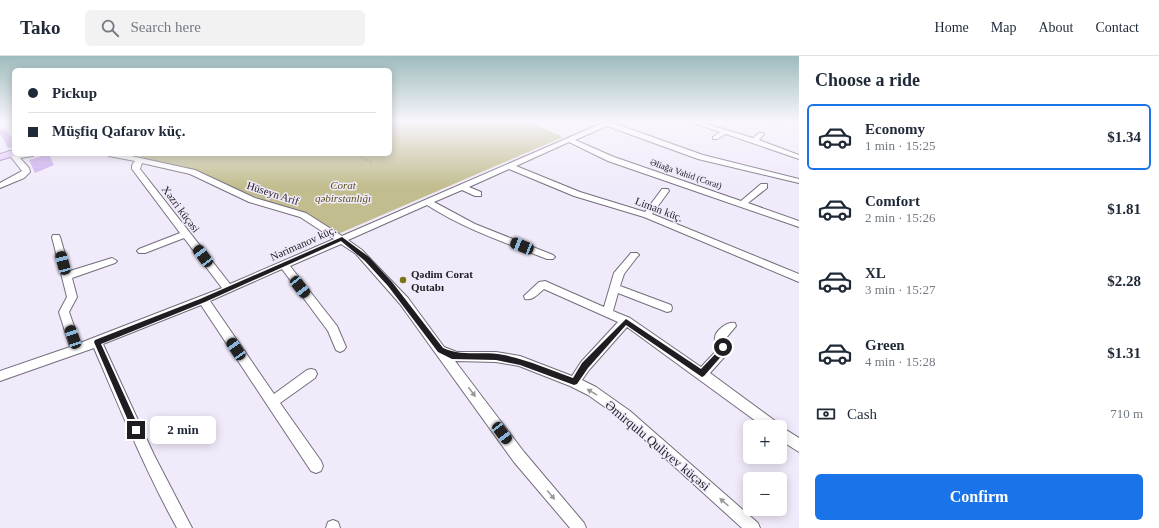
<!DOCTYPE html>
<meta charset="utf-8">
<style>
:root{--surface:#fff;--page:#f2f2f3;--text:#1f2937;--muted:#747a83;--line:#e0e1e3;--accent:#1a73e8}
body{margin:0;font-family:Georgia,serif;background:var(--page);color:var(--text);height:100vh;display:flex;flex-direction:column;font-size:15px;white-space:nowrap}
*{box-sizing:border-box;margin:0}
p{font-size:13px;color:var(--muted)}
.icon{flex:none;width:22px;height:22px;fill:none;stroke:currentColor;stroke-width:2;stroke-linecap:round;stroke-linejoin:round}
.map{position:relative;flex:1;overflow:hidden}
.panel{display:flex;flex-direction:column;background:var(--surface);width:360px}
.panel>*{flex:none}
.top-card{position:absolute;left:12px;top:12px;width:380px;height:88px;border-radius:6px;box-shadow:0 2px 10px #0003;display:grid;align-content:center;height:88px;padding:0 16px;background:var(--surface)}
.tools{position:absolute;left:743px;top:364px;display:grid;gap:8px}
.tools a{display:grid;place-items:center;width:44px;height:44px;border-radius:6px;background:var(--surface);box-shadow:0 2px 10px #0003;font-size:20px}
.end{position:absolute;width:18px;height:18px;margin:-9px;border:5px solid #1f1d22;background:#fff;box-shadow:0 0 0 2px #fff}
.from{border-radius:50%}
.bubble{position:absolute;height:28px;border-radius:6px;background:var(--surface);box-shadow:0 2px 10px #0003;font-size:13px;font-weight:600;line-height:28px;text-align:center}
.car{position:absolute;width:12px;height:24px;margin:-12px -6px;border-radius:5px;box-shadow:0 0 3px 1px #0007;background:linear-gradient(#222 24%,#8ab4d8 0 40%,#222 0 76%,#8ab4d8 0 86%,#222 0)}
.top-card b{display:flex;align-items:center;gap:14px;height:38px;font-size:15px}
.top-card b+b{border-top:1px solid var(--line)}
.top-card i{width:10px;height:10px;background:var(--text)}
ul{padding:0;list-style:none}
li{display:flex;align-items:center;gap:12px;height:66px;margin:0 8px 6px;padding:0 8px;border:2px solid transparent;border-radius:6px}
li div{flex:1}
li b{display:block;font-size:15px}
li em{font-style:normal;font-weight:600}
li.active{border-color:var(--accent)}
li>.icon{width:36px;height:36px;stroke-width:1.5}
h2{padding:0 16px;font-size:18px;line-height:48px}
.pay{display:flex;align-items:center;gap:10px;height:44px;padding:0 16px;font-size:15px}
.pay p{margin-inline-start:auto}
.cta{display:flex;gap:8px;margin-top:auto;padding:8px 16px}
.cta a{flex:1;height:46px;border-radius:6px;background:var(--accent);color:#fff;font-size:16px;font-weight:600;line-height:46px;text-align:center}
header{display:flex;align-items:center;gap:24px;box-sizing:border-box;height:56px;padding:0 20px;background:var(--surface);border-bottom:1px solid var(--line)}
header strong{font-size:19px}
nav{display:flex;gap:22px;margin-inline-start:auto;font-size:14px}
.search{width:280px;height:36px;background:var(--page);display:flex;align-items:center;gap:10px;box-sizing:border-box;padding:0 14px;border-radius:6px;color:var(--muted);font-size:15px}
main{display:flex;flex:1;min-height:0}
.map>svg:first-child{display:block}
.green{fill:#c1bd8f}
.building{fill:#cbabee}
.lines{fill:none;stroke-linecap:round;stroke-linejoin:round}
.minor-casing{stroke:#746d7b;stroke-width:2}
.major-casing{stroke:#9279ad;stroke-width:2}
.path{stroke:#98939f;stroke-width:1;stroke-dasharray:2.5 1.5;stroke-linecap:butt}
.minor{fill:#fff;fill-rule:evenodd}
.major{fill:#e3ccfb;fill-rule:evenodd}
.oneway{fill:#9a999c}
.route{fill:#1f1d22}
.poi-dot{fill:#7d7417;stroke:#f1eafa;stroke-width:1.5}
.labels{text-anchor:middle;stroke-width:3;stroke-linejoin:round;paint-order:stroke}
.far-street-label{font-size:9px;fill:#1f1d22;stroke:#f1eafa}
.park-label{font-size:11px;font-style:italic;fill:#575117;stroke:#f1eafa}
.street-label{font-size:11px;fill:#1f1d22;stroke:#f1eafa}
.poi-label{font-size:11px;font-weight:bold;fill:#1f1d22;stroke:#f1eafa;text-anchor:start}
.near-street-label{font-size:13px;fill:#1f1d22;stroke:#f1eafa}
</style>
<header>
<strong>Tako</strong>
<div class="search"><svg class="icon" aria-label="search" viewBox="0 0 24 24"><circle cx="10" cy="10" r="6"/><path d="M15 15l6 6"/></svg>Search here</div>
<nav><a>Home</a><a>Map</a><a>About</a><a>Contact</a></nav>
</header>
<main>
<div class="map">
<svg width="799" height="472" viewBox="0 0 799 472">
<rect width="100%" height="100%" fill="#f1eafa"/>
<!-- green -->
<path class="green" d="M 390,65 L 490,65 L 492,66 L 527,65 L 563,81 L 338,178 L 309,158 L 263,144 L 222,127 L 204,118 L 181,110 L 146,103 L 136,98 L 390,98 Z"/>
<!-- building -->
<path class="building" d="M 6,73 L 14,85 L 14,90 L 8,92 L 0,77 L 0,74 Z
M 49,98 L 54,109 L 35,117 L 29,104 Z"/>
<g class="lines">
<defs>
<path id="minor" d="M 607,65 L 615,65 L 613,67 L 703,99 L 799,123 L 799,127 L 698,103 L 607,70 L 575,84 L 614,101 L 741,145 L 761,128 L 767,128 L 767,132 L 748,147 L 799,165 L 799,171 L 608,105 L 569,86 L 516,110 L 580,136 L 645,156 L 662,133 L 668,133 L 669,135 L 652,158 L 799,218 L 799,226 L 644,161 L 574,140 L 509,113 L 469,131 L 481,136 L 481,140 L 475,140 L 462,134 L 434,146 L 475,168 L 553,199 L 555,201 L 553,203 L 547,203 C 506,187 464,173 427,149 L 348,184 L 362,194 L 408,242 L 444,291 L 457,296 L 496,296 L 520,300 L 572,320 L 581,306 L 618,266 L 544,233 C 539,237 533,245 525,243 L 524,240 L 539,226 L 545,225 L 604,251 L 614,217 L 631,197 L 637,197 L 639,199 L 637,201 L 624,218 L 620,230 L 671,249 L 672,252 L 671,255 L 667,256 L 618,237 L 613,255 L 630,262 L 701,311 L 717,294 C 716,290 714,284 715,281 C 716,274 728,265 735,267 L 736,270 L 726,282 L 729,295 L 727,298 L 710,317 L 778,367 L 780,370 L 799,382 L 799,396 L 780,384 L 780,371 L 764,371 L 627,271 L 589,314 L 582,324 L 596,331 L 630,355 L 758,467 L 760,472 L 742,472 L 622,363 L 588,339 L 570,330 L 519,310 L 496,306 L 455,305 L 524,396 L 584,467 L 586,472 L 570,472 L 514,406 L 400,248 L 356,198 L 341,188 L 290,210 L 337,270 L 346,291 L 344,294 L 340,296 L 336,294 L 328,275 L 282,213 L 210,245 L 274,338 L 307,314 L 311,313 L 315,314 L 317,318 L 315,322 L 280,347 L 321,405 L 323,410 L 321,415 L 316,417 L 311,415 L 201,249 L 103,288 L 154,399 L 192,472 L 177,472 C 145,414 120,353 94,292 L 0,325 L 0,315 L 70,291 L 59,256 L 67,241 L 52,181 L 53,179 L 59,179 L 60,181 L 70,215 L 112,202 L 117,205 L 115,207 L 72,222 L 77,241 L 69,256 L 80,287 L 222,232 L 184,182 L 145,197 L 139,197 L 137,195 L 139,193 L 180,177 L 132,113 L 132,109 L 135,105 L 109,100 L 108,98 L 122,98 L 195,114 L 255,142 L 306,157 L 342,180 ZM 142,107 L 190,118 L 249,146 L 300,161 L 334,183 L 230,228 L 140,113 Z
M 687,65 L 696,65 L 753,82 L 759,77 L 763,77 L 764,78 L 759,84 L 799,99 L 799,103 L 726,78 L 717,83 L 713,83 L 713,81 L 720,76 Z
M 776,65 L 783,65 L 778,68 L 776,67 Z
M 9,95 L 14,95 L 14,98 L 34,98 L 33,100 L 20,102 L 29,112 L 30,116 L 24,122 L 0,132 L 0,127 L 22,115 L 8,97 Z
M 333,464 L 338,466 L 340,472 L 326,472 L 328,466 Z"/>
<path id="major" d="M 14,94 L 14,98 L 18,98 L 17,99 L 0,104 L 0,98 Z"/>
</defs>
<!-- minor casing -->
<use href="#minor" class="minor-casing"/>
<!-- major casing -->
<use href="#major" class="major-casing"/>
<!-- path -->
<path class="path" d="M 424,65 L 438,67
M 355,98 L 373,107"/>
<!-- minor -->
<use href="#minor" class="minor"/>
<!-- major -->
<use href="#major" class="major"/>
</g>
<!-- one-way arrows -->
<defs><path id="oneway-solid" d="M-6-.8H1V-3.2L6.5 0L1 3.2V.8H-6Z"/></defs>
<g class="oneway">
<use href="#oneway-solid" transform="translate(472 336) rotate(53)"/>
<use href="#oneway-solid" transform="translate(592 336) rotate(-149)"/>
<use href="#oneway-solid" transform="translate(551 439) rotate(50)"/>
<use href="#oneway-solid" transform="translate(724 446) rotate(-138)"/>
</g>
<!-- sky -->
<linearGradient id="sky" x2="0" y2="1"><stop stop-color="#9ebcbc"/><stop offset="0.5" stop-color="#f9f6fd"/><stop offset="1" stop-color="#f9f6fd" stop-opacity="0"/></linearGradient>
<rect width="799" height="131" fill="url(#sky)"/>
<!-- route -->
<path class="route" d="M 342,181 L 369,201 L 392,226 L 443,292 C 460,300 479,296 498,298 C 524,302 548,313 573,322 L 582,307 L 626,263 L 701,313 L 719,294 L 720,289 L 725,289 L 726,295 L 704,320 L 702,321 L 626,269 L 588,312 L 577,328 L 574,329 L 520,309 L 496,304 L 452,303 L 438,296 L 388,230 L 365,205 L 341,185 L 205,246 L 101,288 L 140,374 L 136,377 L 133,376 L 94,286 L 95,284 L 200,243 Z"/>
<!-- markers -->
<circle class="poi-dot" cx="403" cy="224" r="4"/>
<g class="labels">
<!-- far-street labels -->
<g class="far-street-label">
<text transform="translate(686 118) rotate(19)" y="3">Əliağa Vahid (Corat)</text>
</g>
<!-- park labels -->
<g class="park-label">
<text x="343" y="133">Corat<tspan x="343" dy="13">qəbirstanlığı</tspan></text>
</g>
<!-- street labels -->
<g class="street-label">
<text transform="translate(273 137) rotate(18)" y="4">Hüseyn Arif</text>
<text transform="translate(181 153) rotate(53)" y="4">Xəzri küçəsi</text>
<text transform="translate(659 153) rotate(21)" y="4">Liman küç.</text>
<text transform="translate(303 187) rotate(-24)" y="4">Nərimanov küç.</text>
</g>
<!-- poi labels -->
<g class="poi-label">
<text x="411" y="222">Qədim Corat<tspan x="411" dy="13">Qutabı</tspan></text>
</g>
<!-- near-street labels -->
<g class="near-street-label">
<text transform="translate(658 389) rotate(40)" y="5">Əmirqulu Quliyev küçəsi</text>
</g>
</g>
</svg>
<div class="tools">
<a>+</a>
<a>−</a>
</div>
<i class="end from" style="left:723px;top:291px"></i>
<i class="end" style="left:136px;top:374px"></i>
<div class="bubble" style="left:150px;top:360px;width:66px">2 min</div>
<i class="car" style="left:522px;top:190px;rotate:292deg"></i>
<i class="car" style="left:203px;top:200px;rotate:323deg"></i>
<i class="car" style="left:63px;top:207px;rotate:345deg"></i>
<i class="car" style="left:300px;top:231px;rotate:142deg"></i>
<i class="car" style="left:73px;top:281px;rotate:341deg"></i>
<i class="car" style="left:236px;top:293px;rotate:326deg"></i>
<i class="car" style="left:502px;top:377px;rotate:143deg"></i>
<div class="top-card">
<b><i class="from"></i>Pickup</b>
<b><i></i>Müşfiq Qafarov küç.</b>
</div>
</div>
<section class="panel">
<h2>Choose a ride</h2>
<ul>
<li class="active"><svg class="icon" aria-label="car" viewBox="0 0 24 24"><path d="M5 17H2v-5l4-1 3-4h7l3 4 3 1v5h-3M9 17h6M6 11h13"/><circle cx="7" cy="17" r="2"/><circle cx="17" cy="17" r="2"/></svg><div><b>Economy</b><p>1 min · 15:25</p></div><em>$1.34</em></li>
<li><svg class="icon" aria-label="car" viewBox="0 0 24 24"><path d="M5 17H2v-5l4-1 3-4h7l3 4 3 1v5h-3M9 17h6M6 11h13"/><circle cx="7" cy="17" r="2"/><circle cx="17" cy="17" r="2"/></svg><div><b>Comfort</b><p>2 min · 15:26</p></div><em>$1.81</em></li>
<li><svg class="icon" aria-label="car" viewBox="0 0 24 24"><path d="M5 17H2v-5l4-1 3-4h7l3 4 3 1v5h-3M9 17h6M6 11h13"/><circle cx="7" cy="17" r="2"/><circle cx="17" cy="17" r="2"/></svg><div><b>XL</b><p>3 min · 15:27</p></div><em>$2.28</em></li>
<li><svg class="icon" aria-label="car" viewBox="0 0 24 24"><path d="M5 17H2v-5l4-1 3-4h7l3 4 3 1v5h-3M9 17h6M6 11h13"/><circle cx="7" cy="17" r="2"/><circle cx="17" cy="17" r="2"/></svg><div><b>Green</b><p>4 min · 15:28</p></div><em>$1.31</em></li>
</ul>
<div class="pay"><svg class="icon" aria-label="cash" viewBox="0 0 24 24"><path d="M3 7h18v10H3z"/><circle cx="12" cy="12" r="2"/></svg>Cash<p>710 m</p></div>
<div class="cta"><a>Confirm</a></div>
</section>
</main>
